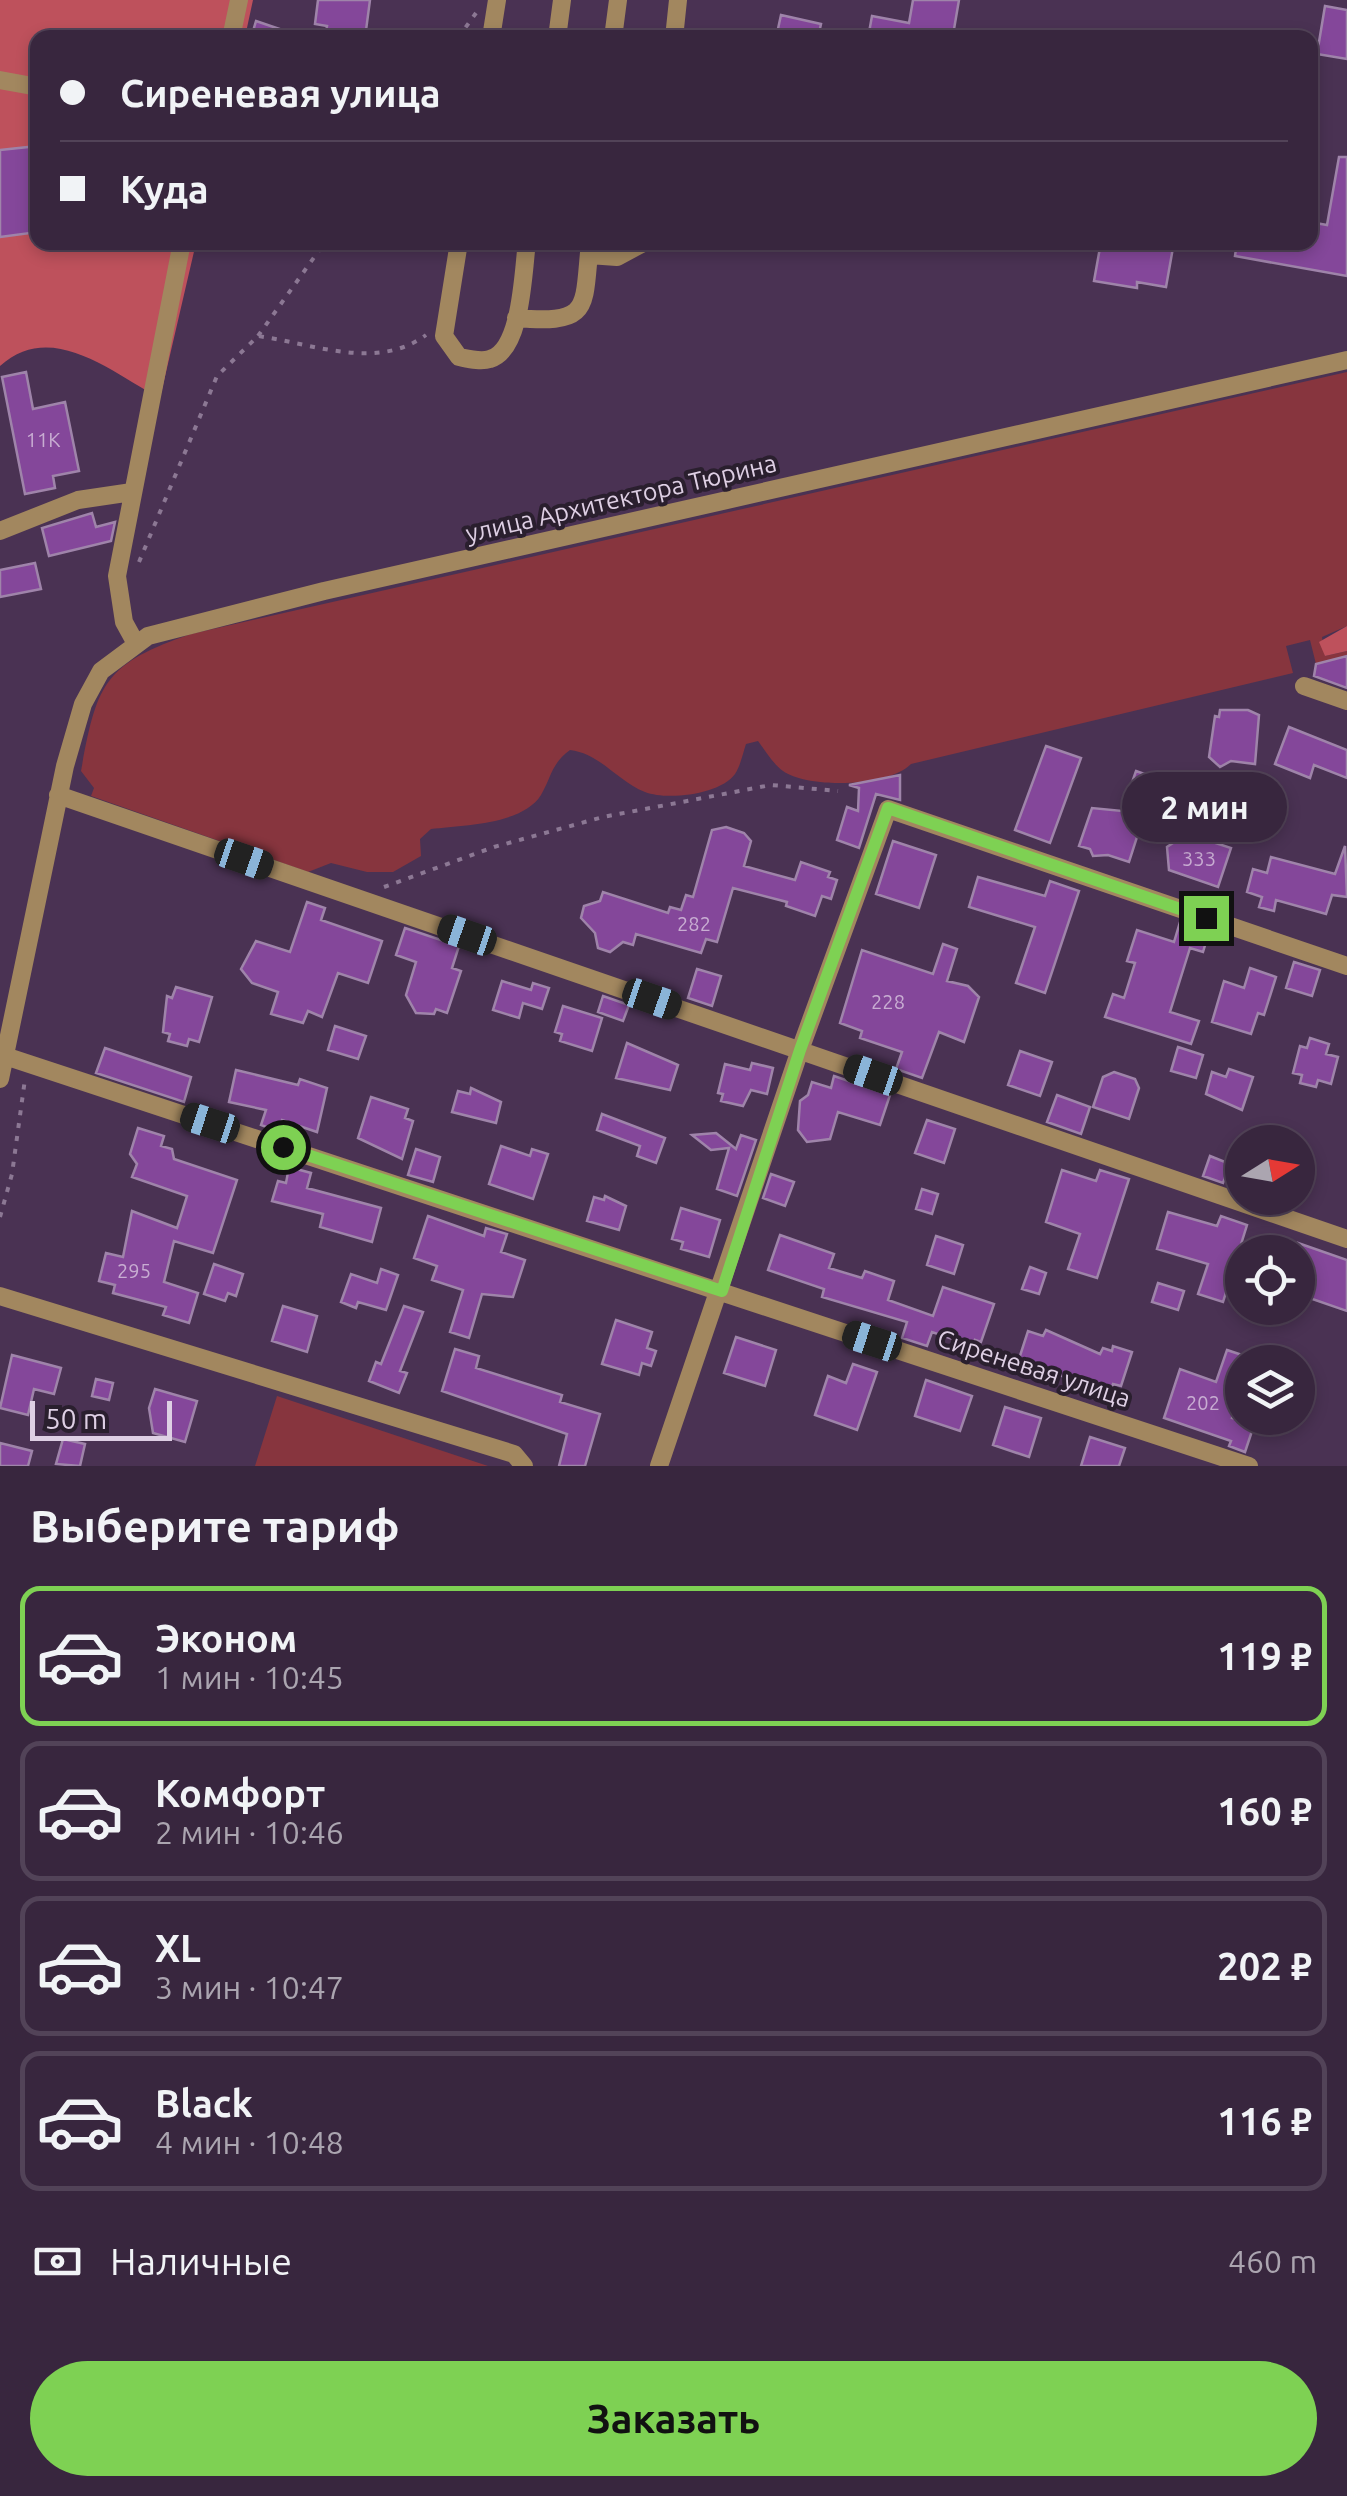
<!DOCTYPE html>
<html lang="ru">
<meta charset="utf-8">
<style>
:root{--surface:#38263e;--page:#3f2e45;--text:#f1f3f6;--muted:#aba5b0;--line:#524358;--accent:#7ed153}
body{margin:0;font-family:Ubuntu,sans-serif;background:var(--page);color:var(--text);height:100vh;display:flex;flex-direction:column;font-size:38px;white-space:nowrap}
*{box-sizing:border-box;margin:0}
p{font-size:32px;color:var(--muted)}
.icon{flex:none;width:55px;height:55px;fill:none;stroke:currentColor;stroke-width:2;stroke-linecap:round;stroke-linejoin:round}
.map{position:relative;height:1466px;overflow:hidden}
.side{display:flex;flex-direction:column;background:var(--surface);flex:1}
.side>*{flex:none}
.top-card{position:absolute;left:30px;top:30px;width:1288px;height:220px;border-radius:20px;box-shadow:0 5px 15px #0003,0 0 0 2px var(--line);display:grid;align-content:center;height:220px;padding:0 30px;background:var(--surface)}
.needle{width:65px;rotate:79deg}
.tools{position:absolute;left:1225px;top:1125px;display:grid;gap:20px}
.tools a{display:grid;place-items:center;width:90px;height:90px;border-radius:50%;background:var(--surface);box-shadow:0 5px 15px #0003,0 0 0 2px var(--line);font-size:50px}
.scale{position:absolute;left:30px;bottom:25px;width:142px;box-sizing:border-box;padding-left:10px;border:5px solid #decfe4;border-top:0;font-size:28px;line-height:35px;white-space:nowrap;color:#decfe4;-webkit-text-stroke:8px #2a1f2e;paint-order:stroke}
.end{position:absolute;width:45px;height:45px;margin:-22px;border:12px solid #7ed153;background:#111;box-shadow:0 0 0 5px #111}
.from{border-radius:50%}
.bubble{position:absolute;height:70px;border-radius:35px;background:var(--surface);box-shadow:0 5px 15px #0003,0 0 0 2px var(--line);font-size:32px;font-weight:600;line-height:70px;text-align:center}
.car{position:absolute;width:30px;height:60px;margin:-30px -15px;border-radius:12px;box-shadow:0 0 8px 2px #0007;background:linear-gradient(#222 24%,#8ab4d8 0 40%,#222 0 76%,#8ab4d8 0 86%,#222 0)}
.top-card b{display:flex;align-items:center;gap:35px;height:95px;font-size:38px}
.top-card b+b{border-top:2px solid var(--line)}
.top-card i{width:25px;height:25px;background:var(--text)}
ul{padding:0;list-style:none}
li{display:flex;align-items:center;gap:30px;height:140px;margin:0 20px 15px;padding:0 10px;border:5px solid var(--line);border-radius:20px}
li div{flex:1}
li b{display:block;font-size:38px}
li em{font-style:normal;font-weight:600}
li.current{border-color:var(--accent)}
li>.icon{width:90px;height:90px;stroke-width:1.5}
h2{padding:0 30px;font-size:45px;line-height:120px}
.pay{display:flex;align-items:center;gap:25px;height:110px;padding:0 30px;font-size:38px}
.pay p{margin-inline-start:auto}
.cta{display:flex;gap:20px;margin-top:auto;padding:20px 30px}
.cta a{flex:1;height:115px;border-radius:60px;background:var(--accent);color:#111;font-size:40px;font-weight:600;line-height:115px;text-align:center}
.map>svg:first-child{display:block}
.green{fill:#87353e}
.forest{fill:#be515c}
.building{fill:#84479a;stroke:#9f84aa;stroke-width:2.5}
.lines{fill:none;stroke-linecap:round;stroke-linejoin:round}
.path{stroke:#8c7894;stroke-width:4;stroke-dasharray:5 8;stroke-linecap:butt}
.minor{stroke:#a2875f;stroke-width:18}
.route{stroke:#7ed153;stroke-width:12}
.labels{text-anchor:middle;stroke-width:8;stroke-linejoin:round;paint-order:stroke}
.number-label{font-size:20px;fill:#c8add2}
.street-label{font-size:25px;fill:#decfe4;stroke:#2a1f2e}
</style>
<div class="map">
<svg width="1347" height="1466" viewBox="0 0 1347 1466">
<rect width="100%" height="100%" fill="#4a3253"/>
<!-- green -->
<path class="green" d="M 1347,372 L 1347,626 L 1322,637 L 1325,656 L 1347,651 L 1347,656 L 1316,664 L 1310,640 L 1286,646 L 1293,673 L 911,764 C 889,787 808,789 783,771 C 774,765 765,750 758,741 L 746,744 C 743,753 740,767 735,774 C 721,794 668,801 645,792 C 617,781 601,754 570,750 C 551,764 552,776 541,795 C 522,825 463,825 431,829 L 420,839 L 421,856 L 393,872 L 367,872 L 331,863 L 308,872 L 91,796 L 94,788 L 81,771 C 97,683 104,664 191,634 Z
M 277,1396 L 488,1466 L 255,1466 Z"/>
<!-- forest -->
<path class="forest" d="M 0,0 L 253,0 L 245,37 L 38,38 L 38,242 L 196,243 L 160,398 C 112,373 52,319 0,366 Z
M 1347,626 L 1347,651 L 1325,656 L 1319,642 Z"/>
<!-- building -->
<path class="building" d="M 318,0 L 370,0 L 365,38 L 325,36 L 327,26 L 315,24 Z
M 913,0 L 959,0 L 953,35 L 868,38 L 872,16 L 909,23 Z
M 1325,6 L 1347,10 L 1347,59 L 1317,54 Z
M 781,15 L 821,24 L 818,38 L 776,38 Z
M 256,21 L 297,35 L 297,38 L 251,38 Z
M 38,146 L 38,232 L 0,237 L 0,150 Z
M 1339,157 L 1347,157 L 1347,276 L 1235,256 L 1237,242 L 1310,242 L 1310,222 L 1327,225 Z
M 1101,242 L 1174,242 L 1166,287 L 1137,282 L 1137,288 L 1094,281 Z
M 26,372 L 33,409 L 65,402 L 79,471 L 53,476 L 55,488 L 25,494 L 2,377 Z
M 92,513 L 96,527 L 115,522 L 111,541 L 49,556 L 42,528 Z
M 35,563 L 41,589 L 0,597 L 0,570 Z
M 1347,656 L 1347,688 L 1314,676 L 1316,664 Z
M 1220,710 L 1248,710 L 1259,715 L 1255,764 L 1231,761 L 1220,767 L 1209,757 L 1215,716 L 1219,717 Z
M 1289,727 L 1347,750 L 1347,778 L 1314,765 L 1310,778 L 1275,764 Z
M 1046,746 L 1081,758 L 1050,843 L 1015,830 Z
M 1136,771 L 1156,778 L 1129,862 L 1108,855 L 1093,856 L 1090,849 L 1079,846 L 1092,808 L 1122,811 Z
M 900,775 L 900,800 L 876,794 L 859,848 L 837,840 L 847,807 L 858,811 L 859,788 L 849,785 Z
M 726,827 L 744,833 L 751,841 L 744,866 L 795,880 L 801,862 L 830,872 L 828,877 L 837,880 L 831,899 L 822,896 L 815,916 L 786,906 L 787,902 L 733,888 L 717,942 L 706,939 L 701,953 L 636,934 L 633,945 L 623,942 L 610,952 L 598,948 L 595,933 L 581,918 L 584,906 L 600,901 L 603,892 L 668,913 L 670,907 L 681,910 L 686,895 L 693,897 L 712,830 Z
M 1182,832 L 1231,848 L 1218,887 L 1169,870 L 1167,847 L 1179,839 Z
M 893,841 L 936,855 L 919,908 L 876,894 Z
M 1345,846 L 1347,897 L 1332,895 L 1326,914 L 1276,900 L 1274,911 L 1259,907 L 1262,897 L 1247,892 L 1253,869 L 1267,873 L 1271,857 L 1335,874 Z
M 978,877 L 1045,896 L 1050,881 L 1079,891 L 1045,993 L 1016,983 L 1035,927 L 969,907 Z
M 307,902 L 325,908 L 321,920 L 382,941 L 368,983 L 338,973 L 322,1017 L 308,1011 L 303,1023 L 271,1014 L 278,992 L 252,983 L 241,969 L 256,941 L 290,952 Z
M 1180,922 L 1209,932 L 1203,952 L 1190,948 L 1170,1012 L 1199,1021 L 1191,1044 L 1105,1017 L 1113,994 L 1124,998 L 1135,963 L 1127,961 L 1137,930 L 1174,942 Z
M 405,928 L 459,946 L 452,968 L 461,971 L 447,1013 L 436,1009 L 434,1014 L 416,1013 L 406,995 L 416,962 L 396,955 Z
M 943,944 L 957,949 L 947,981 L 968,986 L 979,997 L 964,1042 L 939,1032 L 922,1078 L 896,1069 L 902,1052 L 860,1038 L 862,1031 L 840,1023 L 862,950 L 933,974 Z
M 1294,962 L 1320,970 L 1312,996 L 1286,988 Z
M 1250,968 L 1276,977 L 1264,1015 L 1258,1013 L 1251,1034 L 1212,1022 L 1224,981 L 1244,988 Z
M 697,969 L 721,976 L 712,1006 L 688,998 Z
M 502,981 L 531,990 L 533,983 L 549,988 L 542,1009 L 523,1003 L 519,1018 L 493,1010 Z
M 176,987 L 212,997 L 199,1042 L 189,1039 L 187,1046 L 168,1041 L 170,1034 L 163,1032 L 167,996 L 172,998 Z
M 603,996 L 629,1005 L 623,1021 L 598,1012 Z
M 563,1006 L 602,1018 L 592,1051 L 560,1041 L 562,1034 L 555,1032 Z
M 335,1026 L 366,1036 L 358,1059 L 328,1050 Z
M 1310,1038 L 1329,1044 L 1326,1054 L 1338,1057 L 1331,1084 L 1318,1080 L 1316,1087 L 1300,1083 L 1302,1075 L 1293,1073 L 1300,1046 L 1307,1048 Z
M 627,1043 L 678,1065 L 670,1090 L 616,1078 Z
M 1178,1047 L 1203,1055 L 1196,1078 L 1171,1071 Z
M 105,1048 L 191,1077 L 184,1102 L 96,1073 Z
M 1020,1051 L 1052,1062 L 1040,1096 L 1008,1085 Z
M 752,1063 L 773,1068 L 767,1094 L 751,1090 L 743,1106 L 721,1101 L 723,1094 L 718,1093 L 725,1064 L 750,1070 Z
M 1229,1069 L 1253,1077 L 1242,1110 L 1206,1094 L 1212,1072 L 1226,1077 Z
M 236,1070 L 298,1085 L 300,1079 L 327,1088 L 317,1132 L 282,1120 L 277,1131 L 261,1125 L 266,1110 L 229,1102 Z
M 1114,1072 L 1135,1079 L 1139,1088 L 1129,1119 L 1093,1107 L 1103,1077 Z
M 834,1076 L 890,1095 L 880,1125 L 838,1112 L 830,1139 L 807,1142 L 798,1130 L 800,1101 L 808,1095 L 812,1082 L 831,1088 Z
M 471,1088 L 501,1102 L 496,1123 L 452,1112 L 458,1091 L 470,1094 Z
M 1057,1095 L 1090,1107 L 1081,1134 L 1047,1122 Z
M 371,1097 L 408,1109 L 405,1118 L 413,1121 L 402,1159 L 358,1138 Z
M 602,1114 L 665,1138 L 656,1163 L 637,1156 L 640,1146 L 597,1130 Z
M 927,1120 L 955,1129 L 944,1163 L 915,1153 Z
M 138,1128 L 164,1136 L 161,1146 L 172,1149 L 174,1159 L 237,1180 L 213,1253 L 174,1241 L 164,1282 L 198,1293 L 189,1323 L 163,1315 L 166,1307 L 113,1293 L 115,1285 L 99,1281 L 106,1253 L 123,1257 L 132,1211 L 177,1228 L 187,1196 L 132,1177 L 137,1164 L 130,1154 Z
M 716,1133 L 736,1149 L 741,1135 L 756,1140 L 737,1196 L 717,1189 L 729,1148 L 711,1150 L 692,1135 Z
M 501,1146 L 530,1156 L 532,1149 L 548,1154 L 533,1199 L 489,1184 Z
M 416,1149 L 440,1157 L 433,1182 L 408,1175 Z
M 1210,1156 L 1230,1164 L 1223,1183 L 1203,1176 Z
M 289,1167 L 311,1173 L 307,1188 L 381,1208 L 372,1242 L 320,1227 L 323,1214 L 272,1201 L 278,1181 L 286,1183 Z
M 1062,1170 L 1096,1181 L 1100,1170 L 1129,1179 L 1097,1278 L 1068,1269 L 1080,1234 L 1046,1222 Z
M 771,1174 L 794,1182 L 785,1206 L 763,1198 Z
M 922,1189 L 938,1194 L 932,1214 L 916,1209 Z
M 605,1196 L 626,1206 L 619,1230 L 587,1221 L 594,1197 L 604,1200 Z
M 681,1208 L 720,1220 L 709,1257 L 681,1249 L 683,1242 L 672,1239 Z
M 1168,1212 L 1217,1226 L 1221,1216 L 1247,1225 L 1223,1302 L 1198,1294 L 1208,1264 L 1157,1249 Z
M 428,1216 L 484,1236 L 486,1228 L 507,1234 L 501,1252 L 525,1260 L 513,1297 L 482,1294 L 469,1338 L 450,1332 L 463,1290 L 432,1280 L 437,1266 L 414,1258 Z
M 780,1235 L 834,1254 L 829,1268 L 862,1278 L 865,1271 L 894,1281 L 888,1300 L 933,1316 L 943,1287 L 994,1304 L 981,1342 L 975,1340 L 974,1346 L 932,1332 L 927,1346 L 902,1338 L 907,1322 L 822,1297 L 824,1289 L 768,1270 Z
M 936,1236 L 963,1245 L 954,1274 L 927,1265 Z
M 1298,1243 L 1347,1260 L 1347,1311 L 1298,1294 Z
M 214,1264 L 243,1274 L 236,1296 L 228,1293 L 225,1301 L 204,1294 Z
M 1030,1267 L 1046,1273 L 1039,1294 L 1022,1289 Z
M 381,1269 L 398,1275 L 386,1310 L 358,1302 L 356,1308 L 341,1302 L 351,1274 L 377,1283 Z
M 1158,1283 L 1184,1291 L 1178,1310 L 1152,1302 Z
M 283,1306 L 317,1316 L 307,1352 L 272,1341 Z
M 404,1306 L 423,1312 L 400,1371 L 407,1373 L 399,1393 L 369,1381 L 376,1362 L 381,1364 Z
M 616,1320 L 652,1332 L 647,1348 L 656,1351 L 651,1366 L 642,1363 L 639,1375 L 602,1364 Z
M 1046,1330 L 1100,1354 L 1103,1348 L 1112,1351 L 1113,1346 L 1132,1352 L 1121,1386 L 1113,1384 L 1111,1390 L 1093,1386 L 1018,1362 L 1028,1331 L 1043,1336 Z
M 736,1337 L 776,1350 L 765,1386 L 724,1373 Z
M 455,1349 L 479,1356 L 476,1368 L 562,1395 L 560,1402 L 600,1414 L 585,1466 L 559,1466 L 567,1434 L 442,1391 Z
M 1227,1350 L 1242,1355 L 1242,1388 L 1232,1418 L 1254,1425 L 1245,1452 L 1229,1446 L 1231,1441 L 1164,1418 L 1180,1369 L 1216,1382 Z
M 12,1355 L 61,1368 L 54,1394 L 34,1389 L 28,1415 L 0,1408 Z
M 853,1364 L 877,1372 L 857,1430 L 815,1415 L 828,1376 L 846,1383 Z
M 96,1379 L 113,1383 L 109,1400 L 92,1396 Z
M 926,1380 L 972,1396 L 960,1431 L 915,1416 Z
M 155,1389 L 197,1401 L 185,1442 L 153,1433 L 149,1408 Z
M 1005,1407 L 1041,1418 L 1029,1457 L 993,1445 Z
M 1090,1437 L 1125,1448 L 1119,1466 L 1081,1466 Z
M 63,1439 L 85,1444 L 80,1466 L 56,1464 Z
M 0,1443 L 32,1451 L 28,1466 L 0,1466 Z"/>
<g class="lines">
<!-- path -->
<path class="path" d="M 458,38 L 476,13
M 258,336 L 325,242
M 139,562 L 217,376 L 258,336 C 314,344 377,371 426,335
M 384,887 L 494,847 L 603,817 L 771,785 L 838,791
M 0,1217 L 12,1174 L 25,1079"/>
<!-- minor -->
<path class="minor" d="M 231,38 L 239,0
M 491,38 L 497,0
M 557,38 L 562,0
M 613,38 L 618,0
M 674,38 L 678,0
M 0,80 L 38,87
M 459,242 L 444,336 L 459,357 C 469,359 481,362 490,359 C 522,350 523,271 527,242
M 589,255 L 617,257 L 645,242
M 516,318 C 592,324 583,310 590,242
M 0,531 L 78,500 L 132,492
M 135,642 L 124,622 L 117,576 L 182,242
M 1304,686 L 1347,701
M 58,795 L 1347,1239
M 5,1056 L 1249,1466
M 0,1079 L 65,766 L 83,704 L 101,671 L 148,636 L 324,591 L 1347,360
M 0,1296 L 514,1454 L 524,1466
M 659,1466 L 800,1050 L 888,809 L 1347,966"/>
</g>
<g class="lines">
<!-- route -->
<path class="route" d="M 283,1147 L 722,1291 L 800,1050 L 888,808 L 1206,918"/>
</g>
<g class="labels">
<!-- number labels -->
<g class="number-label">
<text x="43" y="447">11К</text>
<text x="1199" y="866">333</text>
<text x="694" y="931">282</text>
<text x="888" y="1009">228</text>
<text x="134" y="1278">295</text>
<text x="1203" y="1410">202</text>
</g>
<!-- street labels -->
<g class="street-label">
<text transform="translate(621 498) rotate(-13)" y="9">улица Архитектора Тюрина</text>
<text transform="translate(1034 1368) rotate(18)" y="9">Сиреневая улица</text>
</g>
</g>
</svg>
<div class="tools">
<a><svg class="needle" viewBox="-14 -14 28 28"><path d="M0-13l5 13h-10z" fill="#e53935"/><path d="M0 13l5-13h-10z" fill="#aba5b0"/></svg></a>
<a><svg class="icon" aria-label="locate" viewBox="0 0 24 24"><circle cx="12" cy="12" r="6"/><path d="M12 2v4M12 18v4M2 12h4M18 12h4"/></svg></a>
<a><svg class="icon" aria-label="layers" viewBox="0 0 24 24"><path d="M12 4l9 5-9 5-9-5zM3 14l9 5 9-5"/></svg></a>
</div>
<div class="scale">50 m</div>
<i class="end from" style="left:283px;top:1147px"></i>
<i class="end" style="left:1206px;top:918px"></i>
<div class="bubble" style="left:1122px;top:772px;width:165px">2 мин</div>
<i class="car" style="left:244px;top:859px;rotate:109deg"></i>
<i class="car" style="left:467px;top:935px;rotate:289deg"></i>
<i class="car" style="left:652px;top:999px;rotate:109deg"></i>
<i class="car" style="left:873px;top:1075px;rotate:289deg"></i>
<i class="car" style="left:210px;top:1123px;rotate:288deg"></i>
<i class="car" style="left:872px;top:1341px;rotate:288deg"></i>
<div class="top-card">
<b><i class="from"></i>Сиреневая улица</b>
<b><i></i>Куда</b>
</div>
</div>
<section class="side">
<h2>Выберите тариф</h2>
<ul>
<li class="current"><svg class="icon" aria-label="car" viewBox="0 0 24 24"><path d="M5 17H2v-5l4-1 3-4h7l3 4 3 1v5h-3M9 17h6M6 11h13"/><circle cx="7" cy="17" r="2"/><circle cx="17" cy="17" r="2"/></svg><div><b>Эконом</b><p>1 мин · 10:45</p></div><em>119 ₽</em></li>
<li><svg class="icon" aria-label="car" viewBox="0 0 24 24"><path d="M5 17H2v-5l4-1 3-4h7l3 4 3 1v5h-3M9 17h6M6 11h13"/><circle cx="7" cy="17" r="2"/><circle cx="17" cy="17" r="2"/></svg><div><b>Комфорт</b><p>2 мин · 10:46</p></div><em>160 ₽</em></li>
<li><svg class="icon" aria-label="car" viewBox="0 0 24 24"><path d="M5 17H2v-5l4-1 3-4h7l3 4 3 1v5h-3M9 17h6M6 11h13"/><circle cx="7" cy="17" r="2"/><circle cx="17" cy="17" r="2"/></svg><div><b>XL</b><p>3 мин · 10:47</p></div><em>202 ₽</em></li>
<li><svg class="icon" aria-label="car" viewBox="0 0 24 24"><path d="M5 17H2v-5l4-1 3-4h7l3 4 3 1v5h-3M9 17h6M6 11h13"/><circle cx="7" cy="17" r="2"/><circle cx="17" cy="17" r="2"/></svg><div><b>Black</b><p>4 мин · 10:48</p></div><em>116 ₽</em></li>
</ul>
<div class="pay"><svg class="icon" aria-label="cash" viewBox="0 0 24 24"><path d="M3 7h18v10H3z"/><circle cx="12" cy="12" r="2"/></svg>Наличные<p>460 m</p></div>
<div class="cta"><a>Заказать</a></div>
</section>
